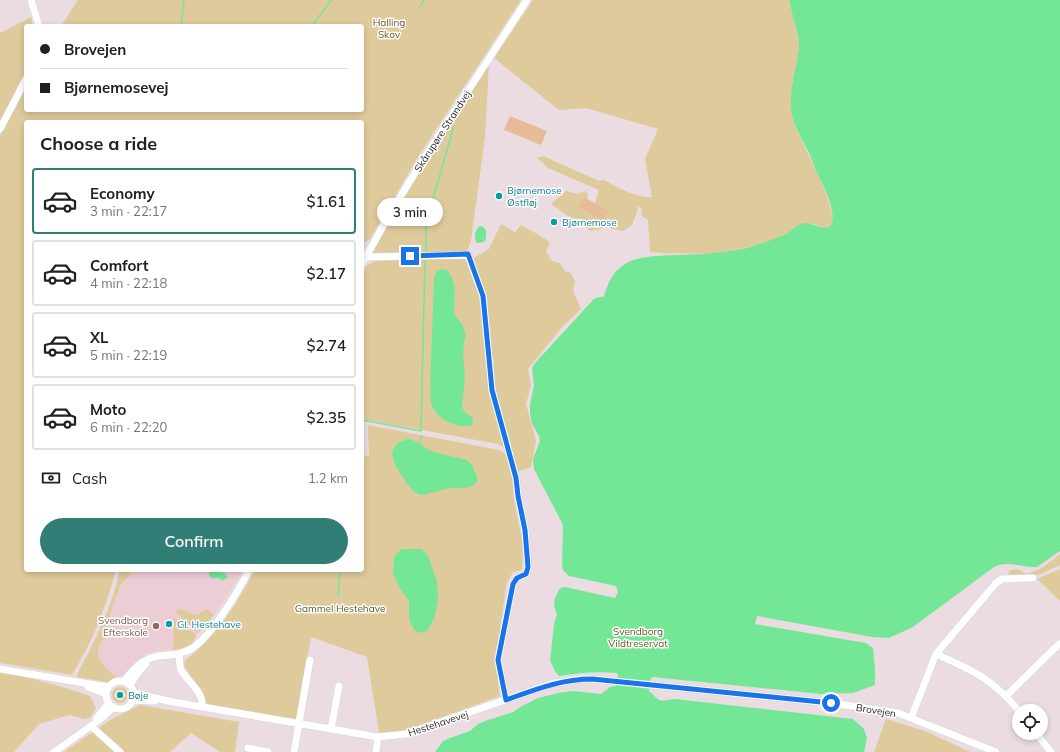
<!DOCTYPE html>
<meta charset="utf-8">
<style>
:root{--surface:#fff;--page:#f2f2f2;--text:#202124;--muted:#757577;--line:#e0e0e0;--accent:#307e75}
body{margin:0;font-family:Mulish,sans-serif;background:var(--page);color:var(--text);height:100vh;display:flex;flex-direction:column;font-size:15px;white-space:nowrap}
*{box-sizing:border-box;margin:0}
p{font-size:13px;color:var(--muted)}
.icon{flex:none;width:22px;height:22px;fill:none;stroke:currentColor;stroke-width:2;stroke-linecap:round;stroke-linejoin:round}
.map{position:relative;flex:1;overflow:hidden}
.side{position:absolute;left:24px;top:120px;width:340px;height:452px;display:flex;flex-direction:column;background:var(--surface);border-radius:4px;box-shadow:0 2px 6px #0003}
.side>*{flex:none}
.top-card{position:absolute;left:24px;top:24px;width:340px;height:88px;border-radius:4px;box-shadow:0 2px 6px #0003;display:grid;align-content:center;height:88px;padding:0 16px;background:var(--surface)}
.fabs{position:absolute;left:1012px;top:704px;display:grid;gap:8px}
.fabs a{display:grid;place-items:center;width:36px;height:36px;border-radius:50%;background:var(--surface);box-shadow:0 2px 6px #0003;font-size:20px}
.end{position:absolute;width:18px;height:18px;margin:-9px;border:5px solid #1a73e8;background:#fff;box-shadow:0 0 0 2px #fff}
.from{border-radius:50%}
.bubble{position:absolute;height:28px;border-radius:14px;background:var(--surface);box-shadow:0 2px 6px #0003;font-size:13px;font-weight:600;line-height:28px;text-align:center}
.top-card b{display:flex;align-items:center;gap:14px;height:38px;font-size:15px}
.top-card b+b{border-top:1px solid var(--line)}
.top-card i{width:10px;height:10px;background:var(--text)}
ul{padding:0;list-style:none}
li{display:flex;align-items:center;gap:12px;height:66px;margin:0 8px 6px;padding:0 8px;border:2px solid var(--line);border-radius:4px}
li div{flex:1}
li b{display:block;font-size:15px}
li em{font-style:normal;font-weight:600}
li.selected{border-color:var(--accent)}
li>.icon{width:36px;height:36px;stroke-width:1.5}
h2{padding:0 16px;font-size:18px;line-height:48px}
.pay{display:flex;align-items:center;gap:10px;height:44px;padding:0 16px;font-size:15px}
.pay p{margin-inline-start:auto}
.primary-button{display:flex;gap:8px;margin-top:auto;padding:8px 16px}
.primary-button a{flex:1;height:46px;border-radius:24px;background:var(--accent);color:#fff;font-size:16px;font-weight:600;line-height:46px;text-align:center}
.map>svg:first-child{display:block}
.education{fill:#ecccd5}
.green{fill:#dfca9b}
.pitch{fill:#e5bc97}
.water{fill:#74e797}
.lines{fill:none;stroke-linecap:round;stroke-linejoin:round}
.stream{stroke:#74e797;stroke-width:1.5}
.minor-casing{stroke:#cadad8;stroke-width:8}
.minor{stroke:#fff;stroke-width:7}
.route{stroke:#1a73e8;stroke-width:5}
.culture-dot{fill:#0f9aa8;stroke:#fff;stroke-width:1.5}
.education-dot{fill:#8d6e63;stroke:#fff;stroke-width:1.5}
.labels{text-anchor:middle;stroke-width:3;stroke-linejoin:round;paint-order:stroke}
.park-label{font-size:10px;fill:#62571e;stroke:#fff}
.street-label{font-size:10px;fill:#292929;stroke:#fff}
.culture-label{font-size:10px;fill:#0d838f;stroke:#fff;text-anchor:start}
.education-label{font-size:10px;fill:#785e54;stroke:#fff;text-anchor:end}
</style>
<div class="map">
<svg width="1060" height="752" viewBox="0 0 1060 752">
<rect width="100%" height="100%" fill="#ebdce2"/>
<!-- education -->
<path class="education" d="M 134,570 L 242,570 L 234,586 L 214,615 L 187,646 L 175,649 L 157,651 L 146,654 L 123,676 L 116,678 L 116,676 L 101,663 L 98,656 L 99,648 L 101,642 L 108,634 L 108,621 L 120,586 Z"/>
<!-- green -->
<path class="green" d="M 78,0 L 521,0 L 418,157 L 370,239 L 362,244 L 362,122 L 26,122 L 26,570 L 116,570 C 106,607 92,643 72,675 L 0,663 L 0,136 L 26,87 L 26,110 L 362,110 L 362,26 L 61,26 Z
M 533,0 L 789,0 C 791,12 799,34 799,44 C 798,72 786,100 796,128 C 802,144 841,213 831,226 C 827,231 818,225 814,224 C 809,224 800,225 796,227 C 792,228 790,232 786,234 C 781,237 775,239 769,241 C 729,255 692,255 650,252 L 648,220 L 641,215 L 642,209 L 638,206 L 637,212 L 632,225 L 623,231 L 612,229 L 606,225 L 600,229 L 590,231 L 580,219 L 571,218 L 551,204 L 566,191 L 578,194 L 585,191 L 588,195 L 587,199 L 584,198 L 609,211 L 595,203 L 599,190 L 548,168 L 537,158 L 543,156 L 599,181 L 604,180 C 619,188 636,198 652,197 L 645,159 L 658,129 L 586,108 L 559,110 L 494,58 Z
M 31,17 L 33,26 L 26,26 L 26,72 L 0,121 L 0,33 Z
M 489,64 L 485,137 L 471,241 L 467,251 L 370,254 L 422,166 Z
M 501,224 L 515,232 L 521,225 L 539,235 L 550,242 L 546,252 L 552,261 L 560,263 L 565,271 L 571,273 L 575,282 L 573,291 L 581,309 L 563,326 L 528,369 L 531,385 L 526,404 L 536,441 L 531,467 L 517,472 L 495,390 L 485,296 L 474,258 L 489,249 Z
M 467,256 L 481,297 L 490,390 L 505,448 L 498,444 L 362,419 L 362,276 L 367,266 L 374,261 Z
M 368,425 L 499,450 L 508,456 L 514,479 L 513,494 L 523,546 L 522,570 L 513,572 L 507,582 L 495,661 L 500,696 L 403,731 L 379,733 L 367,657 L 311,637 L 296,720 L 207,704 L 203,693 L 184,666 L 185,661 C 191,655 199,649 205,642 C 226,622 241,595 255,570 L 362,570 L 362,455 L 369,456 Z
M 1060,554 L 1060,565 L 1038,575 L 1008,577 L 1009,571 L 1017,569 L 1027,574 L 1042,568 Z
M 1060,569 L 1060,601 L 1037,579 Z
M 120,570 L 134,570 L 120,586 L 108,621 L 108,634 C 90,653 99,663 116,676 L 116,678 L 107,682 L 77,677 L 77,674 C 95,642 112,606 120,570 Z
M 178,609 C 192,609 189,622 207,609 L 214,615 L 199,632 L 176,613 Z
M 174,618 L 196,635 C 195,646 182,649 173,651 Z
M 0,672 C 31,677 60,686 90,696 L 96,708 L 91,717 L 85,719 L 69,715 L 39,724 L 14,752 L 0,752 Z
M112 695a8 8 0 1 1 16 0a8 8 0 1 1-16 0Z
M 140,705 L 239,722 L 235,752 L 220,752 L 191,733 L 170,752 L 64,752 L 110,720 Z
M 886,719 L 925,731 L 970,752 L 874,752 Z"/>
<!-- pitch -->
<path class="pitch" d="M 510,116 L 547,131 L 541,145 L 504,130 Z
M 584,197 L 609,211 L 604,220 L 579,207 Z"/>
<!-- water -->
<path class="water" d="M 789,0 L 1060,0 L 1060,551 L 1037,567 C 1022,568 1009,560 994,567 L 913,627 L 889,638 L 872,637 L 757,616 L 755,624 L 866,643 L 873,648 L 875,669 L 875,685 L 853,693 L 821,694 L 652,677 L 648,684 L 649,691 C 662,703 657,701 675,699 L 853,719 L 864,729 L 867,738 L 864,752 L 435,752 L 443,741 L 450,738 L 470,731 L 478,724 L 485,721 L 513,712 L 522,706 L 538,698 L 558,693 L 573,691 L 601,694 L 610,687 L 616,686 C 620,681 619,679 617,673 C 598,671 578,673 559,676 L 555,671 L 550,661 L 554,624 L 557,614 L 554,606 L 555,598 L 560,588 L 565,587 L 615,598 L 618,592 L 616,586 L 569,576 L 563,570 L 562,564 L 563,528 L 562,523 L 534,469 L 533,459 L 540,441 L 539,436 L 532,424 L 530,413 L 530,404 L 534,386 L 532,368 L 535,363 L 593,300 C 598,296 601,298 604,296 C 608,283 612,272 625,264 C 642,253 679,256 699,254 C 715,253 732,251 747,248 C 760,244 772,240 784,235 C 792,231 796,224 805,223 C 812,222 829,234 832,223 C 835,208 825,190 819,177 C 815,170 813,162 810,155 C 804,143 797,132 793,119 C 786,94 798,69 799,44 C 799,34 791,12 789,0 Z
M 480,226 L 483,227 L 486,230 L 486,238 L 484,242 L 477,243 C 473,239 475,229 480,226 Z
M 441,269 L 447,270 C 458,283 454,298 454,314 L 462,324 L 466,335 L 464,342 L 463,355 L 465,376 L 462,408 L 466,413 L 473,418 L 473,421 L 472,425 C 459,430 437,419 432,406 C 430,401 431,393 430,388 L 434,278 L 437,271 Z
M 411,439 L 433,452 L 467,460 L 472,465 L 477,477 L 477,482 L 473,486 L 465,488 L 450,488 L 427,494 L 420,495 L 413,491 L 408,485 L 395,465 L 392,453 C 395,443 401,440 411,439 Z
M 407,549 L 421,549 L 427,554 L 437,581 L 438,599 L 434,619 L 427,631 L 421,633 L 414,630 L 409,619 L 409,601 L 399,587 L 393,574 L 394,557 L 400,550 Z
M 210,570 C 216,570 224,571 228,577 L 223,581 L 218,578 L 212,578 L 209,576 Z"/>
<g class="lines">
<!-- stream -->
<path class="stream" d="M 420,7 L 424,0
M 181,26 L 184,0
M 312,26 L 331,0
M 426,251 L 426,223 L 454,126
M 362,420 L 421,431 L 425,260
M 420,444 L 421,436
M 338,596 L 340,570"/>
<defs>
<path id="minor" d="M 31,0 L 39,26
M 0,129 L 26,79
M 366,257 L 468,255 L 483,296 L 492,390 L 516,478 L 518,496 L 525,530 L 528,567 L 526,574 L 517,578 L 513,584 L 498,660 L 506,700
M 362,264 L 388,217 L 421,163 L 527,0
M 179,654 C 180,659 179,665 181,670 C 188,683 204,691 202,707
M 936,654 C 972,670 993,679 1019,711
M 0,669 L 108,687
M 124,681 C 133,669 142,659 158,656 C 170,655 179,655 191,649 C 211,637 238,592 249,570
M106 695a14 14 0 1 1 28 0a14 14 0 1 1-28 0Z
M 130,685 L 137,674 L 146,664
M 88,687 L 106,694
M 134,693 L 173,702 L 378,737 L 406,734 L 418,730 L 551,684 L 580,679 L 592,679 L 831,703 L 898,713 L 996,752
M 1006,696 L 1059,644
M 133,700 L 154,701
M 911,718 L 936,654 L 996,583 L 1002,579 L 1033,578
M 96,719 L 109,703
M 91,726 L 120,752
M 331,729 L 339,686
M 1036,733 L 1051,752
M 248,748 L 268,752
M 54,752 L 101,719 L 114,707
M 294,752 L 310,660
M 376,752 L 378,737"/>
</defs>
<!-- minor casing -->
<use href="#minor" class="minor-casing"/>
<!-- minor -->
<use href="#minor" class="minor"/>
</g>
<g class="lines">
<!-- route -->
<path class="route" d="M 410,256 L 468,254 L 483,296 L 492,390 L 516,478 L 518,496 L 525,530 L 528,567 L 526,574 L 517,578 L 513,584 L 498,660 L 506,700 C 534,690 561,679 592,679 L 831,703"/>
</g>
<!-- markers -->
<g class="culture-dot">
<circle cx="499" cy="196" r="4"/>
<circle cx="554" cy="222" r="4"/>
<circle cx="169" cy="624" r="4"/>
<circle cx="120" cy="695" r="4"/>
</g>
<circle class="education-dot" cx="156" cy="626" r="4"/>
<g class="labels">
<!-- park labels -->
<g class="park-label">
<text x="389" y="26">Halling<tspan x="389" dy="12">Skov</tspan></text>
<text x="340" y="612">Gammel Hestehave</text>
<text x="638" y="635">Svendborg<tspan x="638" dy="12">Vildtreservat</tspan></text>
</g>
<!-- street labels -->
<g class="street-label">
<text transform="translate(442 131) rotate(-57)" y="4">Skårupøre Strandvej</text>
<text transform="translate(876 710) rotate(9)" y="4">Brovejen</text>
<text transform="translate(438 723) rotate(-18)" y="4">Hestehavevej</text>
</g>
<!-- culture labels -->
<g class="culture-label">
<text x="507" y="194">Bjørnemose<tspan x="507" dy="12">Østfløj</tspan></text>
<text x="562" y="226">Bjørnemose</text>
<text x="177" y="628">Gl. Hestehave</text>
<text x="128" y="699">Bøje</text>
</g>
<!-- education labels -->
<g class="education-label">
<text x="148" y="624">Svendborg<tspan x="148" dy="12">Efterskole</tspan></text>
</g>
</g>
</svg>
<div class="fabs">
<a><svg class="icon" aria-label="locate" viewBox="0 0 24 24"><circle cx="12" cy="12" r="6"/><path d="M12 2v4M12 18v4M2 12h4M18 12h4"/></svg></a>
</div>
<i class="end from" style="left:831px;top:703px"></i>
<i class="end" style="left:410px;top:256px"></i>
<div class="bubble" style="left:377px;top:198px;width:66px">3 min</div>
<div class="top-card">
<b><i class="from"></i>Brovejen</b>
<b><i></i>Bjørnemosevej</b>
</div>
<section class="side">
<h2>Choose a ride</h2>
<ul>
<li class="selected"><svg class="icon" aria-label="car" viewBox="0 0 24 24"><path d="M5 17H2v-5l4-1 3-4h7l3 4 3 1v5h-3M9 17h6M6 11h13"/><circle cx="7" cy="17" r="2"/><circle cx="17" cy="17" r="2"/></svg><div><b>Economy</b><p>3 min · 22:17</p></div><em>$1.61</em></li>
<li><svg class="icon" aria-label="car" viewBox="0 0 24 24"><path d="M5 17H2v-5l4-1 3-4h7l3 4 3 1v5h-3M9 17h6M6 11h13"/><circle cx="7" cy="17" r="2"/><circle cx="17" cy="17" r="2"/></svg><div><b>Comfort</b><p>4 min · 22:18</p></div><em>$2.17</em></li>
<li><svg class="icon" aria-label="car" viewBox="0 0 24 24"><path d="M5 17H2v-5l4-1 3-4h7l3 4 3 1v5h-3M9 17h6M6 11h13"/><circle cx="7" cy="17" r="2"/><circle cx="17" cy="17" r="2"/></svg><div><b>XL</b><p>5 min · 22:19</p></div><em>$2.74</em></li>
<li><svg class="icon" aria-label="car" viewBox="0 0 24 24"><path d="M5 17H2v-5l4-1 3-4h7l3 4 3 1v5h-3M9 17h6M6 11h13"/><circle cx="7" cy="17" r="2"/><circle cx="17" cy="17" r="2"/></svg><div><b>Moto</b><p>6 min · 22:20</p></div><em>$2.35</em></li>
</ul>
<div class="pay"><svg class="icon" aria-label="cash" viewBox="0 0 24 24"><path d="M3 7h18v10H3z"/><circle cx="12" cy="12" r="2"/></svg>Cash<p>1.2 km</p></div>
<div class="primary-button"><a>Confirm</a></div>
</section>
</div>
